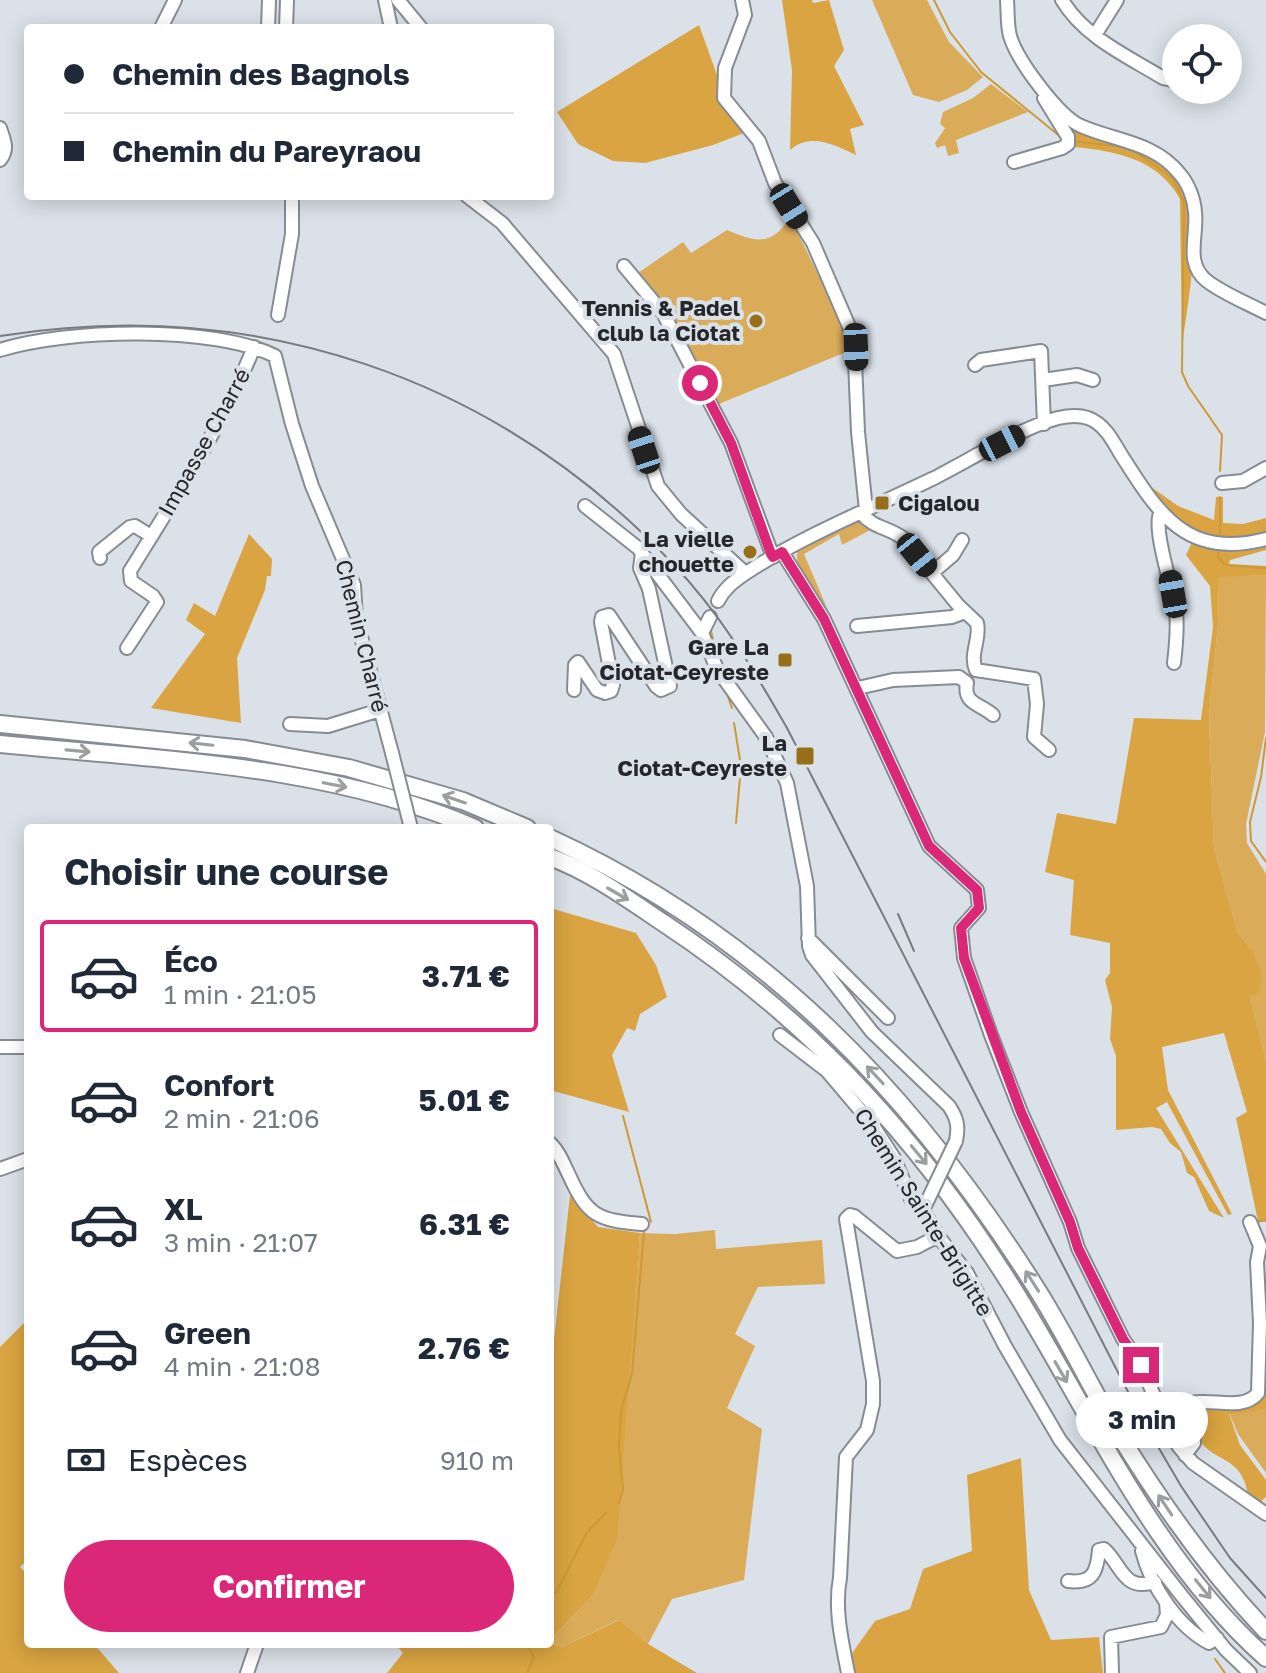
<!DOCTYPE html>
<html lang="fr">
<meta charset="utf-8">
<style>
:root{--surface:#fff;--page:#f6f6f7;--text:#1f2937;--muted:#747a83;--line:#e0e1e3;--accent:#db2777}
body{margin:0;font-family:"Golos Text",sans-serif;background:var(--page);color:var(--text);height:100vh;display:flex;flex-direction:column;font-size:30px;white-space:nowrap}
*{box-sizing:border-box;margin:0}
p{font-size:26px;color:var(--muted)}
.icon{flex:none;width:44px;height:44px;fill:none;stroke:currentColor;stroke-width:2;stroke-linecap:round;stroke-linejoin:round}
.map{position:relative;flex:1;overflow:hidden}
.drawer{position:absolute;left:24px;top:824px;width:530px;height:824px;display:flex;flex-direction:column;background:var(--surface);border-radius:8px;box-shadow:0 4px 20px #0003}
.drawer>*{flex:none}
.guide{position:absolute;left:24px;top:24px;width:530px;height:176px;border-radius:8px;box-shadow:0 4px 20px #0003;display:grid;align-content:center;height:176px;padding:0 40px;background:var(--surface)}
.tools{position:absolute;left:1162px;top:24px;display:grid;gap:16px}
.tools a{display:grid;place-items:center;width:80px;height:80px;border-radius:50%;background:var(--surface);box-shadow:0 4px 20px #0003;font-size:40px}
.end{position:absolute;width:36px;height:36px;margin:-18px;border:10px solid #db2777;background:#fff;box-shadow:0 0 0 4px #fff}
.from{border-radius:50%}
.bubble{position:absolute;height:56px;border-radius:28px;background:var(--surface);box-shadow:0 4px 20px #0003;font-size:26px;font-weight:700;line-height:56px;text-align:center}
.car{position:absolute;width:24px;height:48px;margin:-24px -12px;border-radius:10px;box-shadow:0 0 6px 2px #0007;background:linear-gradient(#222 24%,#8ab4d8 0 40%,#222 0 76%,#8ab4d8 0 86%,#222 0)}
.guide b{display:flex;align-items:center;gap:28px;height:76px;font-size:30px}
.guide b+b{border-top:2px solid var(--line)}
.guide i{width:20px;height:20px;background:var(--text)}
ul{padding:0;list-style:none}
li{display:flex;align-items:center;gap:24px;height:112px;margin:0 16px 12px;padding:0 24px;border:4px solid transparent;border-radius:8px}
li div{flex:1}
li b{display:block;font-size:30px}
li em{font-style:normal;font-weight:700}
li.selected{border-color:var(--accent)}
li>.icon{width:72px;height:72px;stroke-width:1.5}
h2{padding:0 40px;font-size:36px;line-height:96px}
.pay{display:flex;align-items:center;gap:20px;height:88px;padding:0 40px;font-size:30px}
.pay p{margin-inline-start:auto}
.action{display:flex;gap:16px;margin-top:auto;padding:16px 40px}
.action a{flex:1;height:92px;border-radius:48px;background:var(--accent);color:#fff;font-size:32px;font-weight:700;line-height:92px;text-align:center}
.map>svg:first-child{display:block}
.green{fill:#daac59}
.forest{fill:#d9a441}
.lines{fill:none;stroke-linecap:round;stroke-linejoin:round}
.stream{stroke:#cd9934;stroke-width:2}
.minor-casing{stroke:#878c93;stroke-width:16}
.highway-casing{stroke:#878c93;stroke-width:20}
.minor{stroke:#fff;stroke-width:12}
.highway{stroke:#fff;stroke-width:16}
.rail{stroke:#787b81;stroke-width:2}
.minor-bridge-casing{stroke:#878c93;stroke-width:16;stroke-linecap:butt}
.minor-bridge{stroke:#fff;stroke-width:12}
.oneway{stroke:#9d9e9f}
.route{stroke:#db2777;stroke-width:10}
.poi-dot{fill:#976e1a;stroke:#dbe1e9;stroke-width:3}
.labels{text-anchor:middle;stroke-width:8;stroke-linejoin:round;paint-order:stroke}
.poi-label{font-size:22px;font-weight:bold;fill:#25272a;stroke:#dbe1e9;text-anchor:end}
.street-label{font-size:22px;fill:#25272a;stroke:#dbe1e9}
</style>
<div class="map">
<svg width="1266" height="1673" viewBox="0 0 1266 1673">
<rect width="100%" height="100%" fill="#dbe1e9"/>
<!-- green -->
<path class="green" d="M 872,0 L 927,0 L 949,42 L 983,77 L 967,90 L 939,102 L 913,95 Z
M 991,84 L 1028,112 L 956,140 L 959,153 L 948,156 L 945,145 L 937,148 L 935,143 L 945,128 L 940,124 L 943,112 L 973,98 Z
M 790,217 L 848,336 L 851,350 L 714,406 L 635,275 L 683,242 L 691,253 L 727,230 C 755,242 772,247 790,217 Z
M 851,521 L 860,521 L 874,528 L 842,545 L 839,534 L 804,554 L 830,615 C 819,598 789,570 799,548 Z
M 1266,575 L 1265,732 L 1246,824 L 1247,843 L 1266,874 L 1266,1062 L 1248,997 L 1251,949 L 1238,933 L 1214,848 L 1209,715 L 1218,625 L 1219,576 Z
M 715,1230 L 716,1249 L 822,1240 L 825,1284 L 758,1287 L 735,1334 L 755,1346 L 727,1408 L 762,1429 L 744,1580 L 672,1599 L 648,1644 L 618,1620 L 562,1647 L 550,1643 L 550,1640 L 592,1596 L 625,1413 L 640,1233 L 675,1234 Z
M 1266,1410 L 1266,1473 L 1238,1434 L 1229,1413 Z"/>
<!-- forest -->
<path class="forest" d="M 782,0 L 812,0 L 813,3 L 829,0 L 844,50 L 834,66 L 864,125 L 850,129 L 856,155 C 834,145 811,132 790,150 L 792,70 Z
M 699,25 L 717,75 L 719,99 L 744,133 L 713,145 L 645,163 L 613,161 L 578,144 L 557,112 Z
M 1061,117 C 1093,130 1128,141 1157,160 C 1212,198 1189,290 1182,346 L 1180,199 C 1158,159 1116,151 1074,147 L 1065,133 Z
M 1147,484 L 1178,506 L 1214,520 L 1216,497 L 1223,497 L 1223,523 L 1243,524 L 1266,518 L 1266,533 C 1210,548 1177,533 1147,484 Z
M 249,534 L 272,559 L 271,576 L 267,576 L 265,590 L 237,658 L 241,723 L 151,708 L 205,634 L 186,620 L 194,603 L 215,616 Z
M 1193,540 L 1266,541 L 1266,550 L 1230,560 L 1229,564 L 1266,566 L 1266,575 L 1219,577 L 1218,625 L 1209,715 L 1214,848 L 1238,933 L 1251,949 L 1261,971 L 1259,992 L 1249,997 L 1266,1062 L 1266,1222 L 1258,1221 L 1236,1118 L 1247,1112 L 1224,1033 L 1162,1047 L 1168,1090 L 1232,1214 L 1228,1215 L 1167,1102 L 1156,1108 L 1224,1218 L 1209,1211 L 1194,1177 L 1187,1173 L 1181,1152 L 1170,1143 L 1161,1129 L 1152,1127 L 1116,1130 L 1116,1056 L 1110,1039 L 1112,1007 L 1105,980 L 1110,973 L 1110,943 L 1070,935 L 1074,880 L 1045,872 L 1057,813 L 1116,824 L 1134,718 L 1201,720 L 1213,627 L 1210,586 L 1186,555 Z
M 550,908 L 636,933 L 656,965 L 667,997 L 640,1014 L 635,1031 L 627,1028 L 612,1055 L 629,1112 L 550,1090 Z
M 570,1195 L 598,1227 L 640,1233 L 617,1539 L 592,1596 L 550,1640 L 550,1353 L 554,1340 Z
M 1262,1275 L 1266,1275 L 1266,1410 L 1229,1414 L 1240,1445 L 1266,1480 L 1266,1497 L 1258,1504 L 1248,1496 C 1243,1450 1202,1464 1196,1429 C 1195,1421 1196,1412 1196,1404 L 1255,1401 Z
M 28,1319 L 28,1559 L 20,1567 L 28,1575 L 28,1644 L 94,1644 L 119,1673 L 0,1673 L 0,1347 Z
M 1021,1458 L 1029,1590 L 1051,1640 L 1099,1637 L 1103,1673 L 854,1673 L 850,1656 L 875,1621 L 910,1609 L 923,1569 L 972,1551 L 967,1475 Z
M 619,1620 L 648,1644 L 697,1673 L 387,1673 L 403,1653 L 395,1644 L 550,1643 L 562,1647 Z"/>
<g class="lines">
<!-- stream -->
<path class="stream" d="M 934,0 L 950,32 L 981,72 L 1062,138
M 1072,141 L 1125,147
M 1135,151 L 1172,178 L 1184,202 L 1182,372 L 1188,386 L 1222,435 L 1220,471
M 1220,537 L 1220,497
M 1219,547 L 1218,557 L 1225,565 L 1266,568
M 711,631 L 716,652 L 724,667
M 714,674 L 727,694 L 732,708
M 734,723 L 741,766 L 736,823
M 1266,738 L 1261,777 L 1250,822 L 1251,841 L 1266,862
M 623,1116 L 651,1222
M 1257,1222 L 1266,1220
M 619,1503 L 623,1490 L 619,1447 L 621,1411 L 632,1374 L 644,1231
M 550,1596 L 557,1591 L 587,1532 L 606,1513
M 526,1644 L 534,1657 L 527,1673
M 1215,1659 L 1225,1673"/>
<defs>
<path id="minor" d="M 385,0 L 391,28
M 398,0 L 421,28
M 742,0 L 745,15 L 725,68 L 724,98 L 759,141 L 775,183 L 813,243 L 854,338 L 858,432 L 866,510
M 1007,0 C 1008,12 1007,25 1010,36 C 1017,60 1059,117 1081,126 C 1115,141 1154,142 1179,173 C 1188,183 1194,198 1195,212 C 1198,236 1184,263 1207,281 C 1224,294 1247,303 1266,313
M 1062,0 C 1084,37 1127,56 1163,78 L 1176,81
M 161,28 L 175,0
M 268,28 L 269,0
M 286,28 L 287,0
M 1095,35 L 1117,0
M 0,128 C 4,140 9,149 0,160
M 1014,162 L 1062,148 L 1068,144 L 1068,137 L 1044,98
M 467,196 L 502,223 L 614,354 L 658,486 L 681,514 L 745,573
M 624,266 L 663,313 L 731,443 L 773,557
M 278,315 L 292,234 L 292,196
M 0,350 C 66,329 213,325 275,356 L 292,424 L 312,486 L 354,585 L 356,618 L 392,753
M 975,365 L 981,360 L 1041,351 L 1044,424
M 1043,380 L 1077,375 L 1093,380
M 1222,483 L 1243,481 L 1266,468
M 585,506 L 638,548 L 702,633
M 861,513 C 873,528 888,527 903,538 L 958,605 L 977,623 C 981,639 969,654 976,670 L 1034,679 L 1037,704 L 1034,737 L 1049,750
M 1160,513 C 1153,532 1173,588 1176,612 C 1178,629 1176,646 1174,663
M 782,552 L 824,619 L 929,846 L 977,890 L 979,908 L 961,928 L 964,958 L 991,1035 L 1021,1112 L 1070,1222 L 1078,1248 L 1123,1339 L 1141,1365 L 1166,1424 L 1179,1447 L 1193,1463 L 1266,1514
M 100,558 L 99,552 L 130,527 L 135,526 L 151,536
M 932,573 L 953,555 L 962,540
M 718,601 C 724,589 733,582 743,575 C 798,538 872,508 932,479 C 970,460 1018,429 1058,418 C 1067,416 1079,415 1088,418 C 1104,424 1112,439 1120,453 C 1158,513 1186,560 1266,539
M 710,617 L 702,633 L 717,669 L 766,737 L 787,783 L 807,886 L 809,946 L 812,955 L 872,1032 L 949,1106 C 957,1118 959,1126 956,1141
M 857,626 L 952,617 L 965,612
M 127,648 L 157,602 L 153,596 L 131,581 L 130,571 C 175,498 222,426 254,347
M 858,688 L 893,680 L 959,677 L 967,683 C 963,704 979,703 993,715
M 574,690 L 575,665 L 578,662 L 597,690 L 605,693 L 611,691 L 613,685 L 601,622 L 602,617 L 609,615 L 656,686 L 661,690 L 670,686 L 649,589 L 640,568 L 642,553
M 290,724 L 328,726 L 380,710
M 808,938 L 888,1018
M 780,1035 L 827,1071 L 872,1124 L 894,1158 L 911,1199 L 923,1210 L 938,1236 L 967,1273 L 1005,1346 L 1060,1440 L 1182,1596 L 1226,1650 L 1250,1673
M 0,1047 L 28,1047
M 550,1143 C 560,1153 563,1163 569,1175 C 588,1217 598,1220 642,1224
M 0,1169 L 28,1159
M 1185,1455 L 1194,1443 L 1191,1403 C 1212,1398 1243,1412 1258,1393 L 1260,1323 L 1257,1262 L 1260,1246 L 1250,1222
M 1142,1551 C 1151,1586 1177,1626 1209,1643 L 1217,1638
M 1068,1581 C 1093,1584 1097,1572 1099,1550 L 1104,1549 C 1122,1565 1123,1592 1155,1582
M 247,1673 L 257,1644
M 848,1673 C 842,1642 834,1609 840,1578 L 846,1457 L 867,1430 L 873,1404 L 873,1381 L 846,1219 L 850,1215 L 854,1216 L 897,1251 L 917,1247 L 938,1236
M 1112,1673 L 1111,1637 L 1161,1627 L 1167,1615 L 1166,1602"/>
<path id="highway" d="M 0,724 L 245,749 L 349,768 L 463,801 L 527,828
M 0,744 C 159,760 327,764 475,828
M 550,838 C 764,936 914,1094 1038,1291 C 1067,1337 1090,1386 1118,1433 C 1161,1503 1209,1571 1266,1631
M 550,857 C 591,872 629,900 665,924 C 814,1023 923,1143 1017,1295 C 1092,1417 1157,1562 1266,1658"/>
</defs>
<!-- minor casing -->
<use href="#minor" class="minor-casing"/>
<!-- highway casing -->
<use href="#highway" class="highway-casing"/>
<!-- minor -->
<use href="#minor" class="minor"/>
<!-- highway -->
<use href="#highway" class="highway"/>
<!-- rail -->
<path class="rail" d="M 0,336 C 254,295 496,376 673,564 C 719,612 754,670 787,728 L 1143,1421 L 1181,1486 L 1230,1558 L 1266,1598
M 898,914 L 914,951"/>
<defs>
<path id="minor-bridge" d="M 392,753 L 411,828
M 923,1210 L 956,1141"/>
</defs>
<!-- minor-bridge casing -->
<use href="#minor-bridge" class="minor-bridge-casing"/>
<!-- minor-bridge -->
<use href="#minor-bridge" class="minor-bridge"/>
</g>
<!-- one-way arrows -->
<defs><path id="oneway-shaft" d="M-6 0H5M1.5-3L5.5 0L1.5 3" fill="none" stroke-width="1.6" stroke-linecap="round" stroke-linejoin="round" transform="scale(2)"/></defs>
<g class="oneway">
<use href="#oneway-shaft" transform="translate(201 744) rotate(-174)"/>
<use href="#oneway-shaft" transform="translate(78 751) rotate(5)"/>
<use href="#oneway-shaft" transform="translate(335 785) rotate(11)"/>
<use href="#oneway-shaft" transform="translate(454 799) rotate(-161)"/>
<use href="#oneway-shaft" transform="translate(618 894) rotate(30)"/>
<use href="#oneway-shaft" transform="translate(875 1075) rotate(-133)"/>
<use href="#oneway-shaft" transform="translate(919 1155) rotate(50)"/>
<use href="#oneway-shaft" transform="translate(1032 1281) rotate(-123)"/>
<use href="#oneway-shaft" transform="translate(1061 1372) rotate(60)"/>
<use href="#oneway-shaft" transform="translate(1165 1505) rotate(-124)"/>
<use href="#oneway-shaft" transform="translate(1203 1589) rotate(51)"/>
</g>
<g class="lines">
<!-- route -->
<path class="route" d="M 700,383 L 731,443 L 771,554 L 773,557 L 782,552 L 824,619 L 929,846 L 977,890 L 979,908 L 961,928 L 964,958 L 1021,1112 L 1070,1222 L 1078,1248 L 1123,1339 L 1141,1365"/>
</g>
<!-- markers -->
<g class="poi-dot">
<circle cx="756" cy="321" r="8"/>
<rect x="874" y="495" width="16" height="16" rx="4"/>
<circle cx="750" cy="552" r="8"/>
<rect x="777" y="652" width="16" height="16" rx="4"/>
<rect x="795" y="746" width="20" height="20" rx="4"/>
</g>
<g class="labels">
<!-- poi labels -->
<g class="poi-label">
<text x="740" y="316">Tennis &amp; Padel<tspan x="740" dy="25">club la Ciotat</tspan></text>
<text x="898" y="511" text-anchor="start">Cigalou</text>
<text x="734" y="547">La vielle<tspan x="734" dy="25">chouette</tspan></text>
<text x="769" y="655">Gare La<tspan x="769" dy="25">Ciotat-Ceyreste</tspan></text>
<text x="787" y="751">La<tspan x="787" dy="25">Ciotat-Ceyreste</tspan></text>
</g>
<!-- street labels -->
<g class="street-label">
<text transform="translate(204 442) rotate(-61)" y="8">Impasse Charré</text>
<text transform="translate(362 636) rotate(76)" y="8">Chemin Charré</text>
<text transform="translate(924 1212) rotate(58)" y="8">Chemin Sainte-Brigitte</text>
</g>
</g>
</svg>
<div class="tools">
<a><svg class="icon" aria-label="locate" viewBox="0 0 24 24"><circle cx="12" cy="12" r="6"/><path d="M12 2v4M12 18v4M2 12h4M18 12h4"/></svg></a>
</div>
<i class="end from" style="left:700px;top:383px"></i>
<i class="end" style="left:1141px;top:1365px"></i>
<div class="bubble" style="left:1076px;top:1392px;width:132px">3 min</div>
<i class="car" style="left:789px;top:206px;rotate:148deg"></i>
<i class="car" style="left:856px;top:347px;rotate:178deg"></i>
<i class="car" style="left:1002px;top:443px;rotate:63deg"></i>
<i class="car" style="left:644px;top:450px;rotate:342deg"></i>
<i class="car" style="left:917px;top:555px;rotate:141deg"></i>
<i class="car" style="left:1173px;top:594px;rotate:350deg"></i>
<div class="guide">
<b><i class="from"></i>Chemin des Bagnols</b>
<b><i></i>Chemin du Pareyraou</b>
</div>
<section class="drawer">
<h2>Choisir une course</h2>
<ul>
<li class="selected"><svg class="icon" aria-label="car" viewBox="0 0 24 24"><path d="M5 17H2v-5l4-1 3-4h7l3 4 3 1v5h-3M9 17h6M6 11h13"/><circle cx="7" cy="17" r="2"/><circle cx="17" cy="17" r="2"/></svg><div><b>Éco</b><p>1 min · 21:05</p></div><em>3.71 €</em></li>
<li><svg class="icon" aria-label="car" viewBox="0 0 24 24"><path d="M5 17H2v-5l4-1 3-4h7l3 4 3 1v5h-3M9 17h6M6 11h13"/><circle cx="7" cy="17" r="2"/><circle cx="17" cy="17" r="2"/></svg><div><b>Confort</b><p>2 min · 21:06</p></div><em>5.01 €</em></li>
<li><svg class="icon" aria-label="car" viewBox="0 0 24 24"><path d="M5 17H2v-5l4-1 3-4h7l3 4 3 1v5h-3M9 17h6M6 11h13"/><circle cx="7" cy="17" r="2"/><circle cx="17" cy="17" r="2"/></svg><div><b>XL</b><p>3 min · 21:07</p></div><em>6.31 €</em></li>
<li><svg class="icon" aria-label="car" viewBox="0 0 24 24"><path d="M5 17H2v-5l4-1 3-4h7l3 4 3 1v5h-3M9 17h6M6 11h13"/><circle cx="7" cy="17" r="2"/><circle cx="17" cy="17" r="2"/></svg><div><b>Green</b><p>4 min · 21:08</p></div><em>2.76 €</em></li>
</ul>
<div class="pay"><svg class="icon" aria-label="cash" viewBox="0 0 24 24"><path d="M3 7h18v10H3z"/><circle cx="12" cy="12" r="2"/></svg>Espèces<p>910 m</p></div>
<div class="action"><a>Confirmer</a></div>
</section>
</div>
